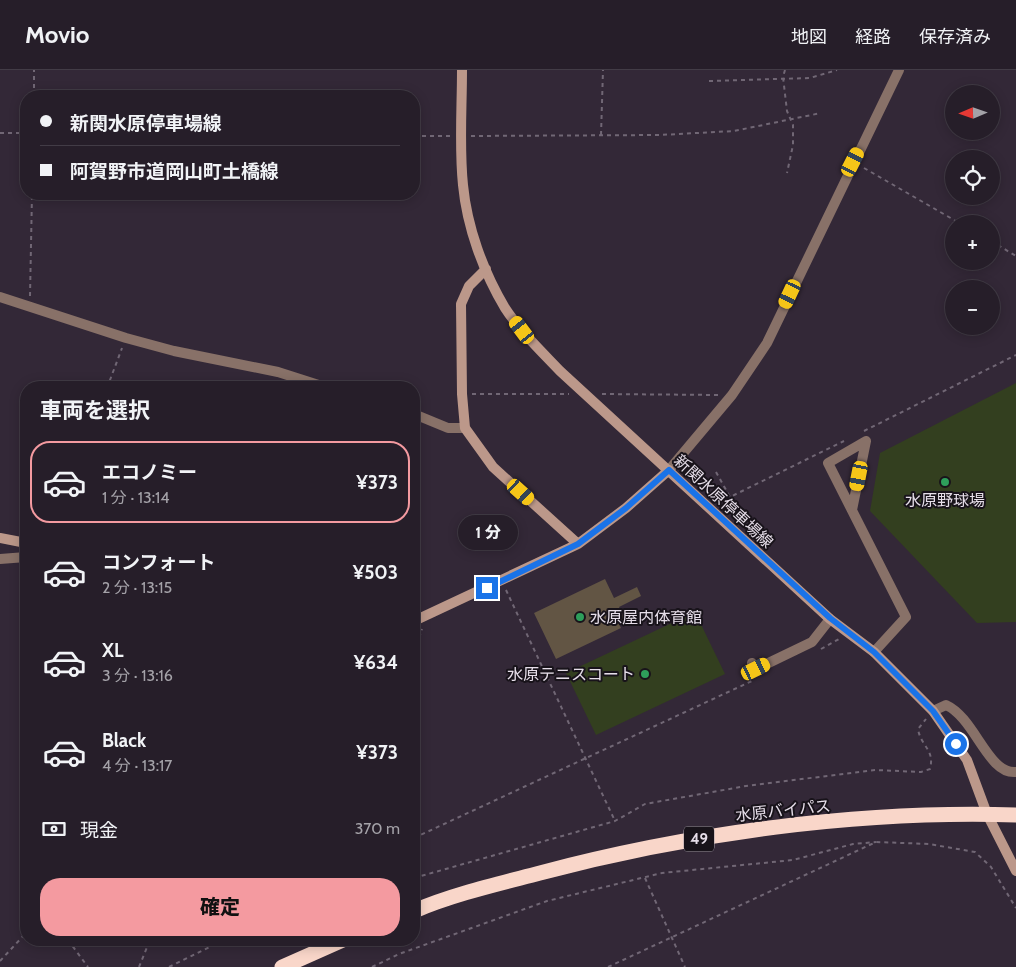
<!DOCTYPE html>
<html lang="ja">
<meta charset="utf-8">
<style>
:root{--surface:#261e29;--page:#322b35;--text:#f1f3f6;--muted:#a4a2a8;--line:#423c46;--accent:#f49aa0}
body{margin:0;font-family:Cabin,"Noto Sans JP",sans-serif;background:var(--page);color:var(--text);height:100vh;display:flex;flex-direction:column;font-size:19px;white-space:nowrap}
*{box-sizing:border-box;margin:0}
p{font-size:16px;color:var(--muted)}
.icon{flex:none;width:28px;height:28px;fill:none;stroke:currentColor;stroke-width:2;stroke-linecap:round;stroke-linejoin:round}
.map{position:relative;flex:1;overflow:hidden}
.drawer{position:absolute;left:20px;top:311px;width:400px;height:565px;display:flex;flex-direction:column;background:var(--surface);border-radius:20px;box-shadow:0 2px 12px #0003,0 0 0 1px var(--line)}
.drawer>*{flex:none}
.guide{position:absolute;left:20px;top:20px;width:400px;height:110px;border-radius:20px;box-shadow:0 2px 12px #0003,0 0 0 1px var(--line);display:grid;align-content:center;height:110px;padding:0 20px;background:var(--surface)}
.needle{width:32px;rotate:268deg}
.tools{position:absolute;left:945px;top:15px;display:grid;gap:10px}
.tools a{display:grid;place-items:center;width:55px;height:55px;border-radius:50%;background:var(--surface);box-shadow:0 2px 12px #0003,0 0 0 1px var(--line);font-size:25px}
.end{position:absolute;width:22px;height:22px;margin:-11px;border:6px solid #1a73e8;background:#fff;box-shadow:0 0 0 2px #fff}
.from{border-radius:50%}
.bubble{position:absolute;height:35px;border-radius:18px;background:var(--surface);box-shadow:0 2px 12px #0003,0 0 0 1px var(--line);font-size:16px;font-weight:800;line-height:35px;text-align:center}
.car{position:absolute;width:15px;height:30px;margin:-15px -8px;border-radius:6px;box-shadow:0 0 4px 1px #0007;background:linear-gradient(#f5c518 24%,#345 0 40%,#f5c518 0 76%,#345 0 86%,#f5c518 0)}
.guide b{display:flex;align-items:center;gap:18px;height:48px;font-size:19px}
.guide b+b{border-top:1px solid var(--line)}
.guide i{width:12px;height:12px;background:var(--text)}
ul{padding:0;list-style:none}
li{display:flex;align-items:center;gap:15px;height:82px;margin:0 10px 8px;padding:0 10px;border:2px solid transparent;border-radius:20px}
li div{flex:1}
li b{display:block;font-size:19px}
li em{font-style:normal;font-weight:800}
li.selected{border-color:var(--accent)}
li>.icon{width:45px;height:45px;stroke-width:1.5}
h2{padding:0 20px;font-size:22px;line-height:60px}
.pay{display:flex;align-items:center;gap:12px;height:55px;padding:0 20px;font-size:19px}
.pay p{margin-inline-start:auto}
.cta{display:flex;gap:10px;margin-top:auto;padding:10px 20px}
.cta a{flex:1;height:58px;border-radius:20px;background:var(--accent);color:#111;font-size:20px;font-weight:800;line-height:58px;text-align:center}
header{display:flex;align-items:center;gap:30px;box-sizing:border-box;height:70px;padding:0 25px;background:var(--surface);border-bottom:1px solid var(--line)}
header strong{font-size:24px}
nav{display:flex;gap:28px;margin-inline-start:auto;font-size:18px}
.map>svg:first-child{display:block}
.green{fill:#333f1f}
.building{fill:#625544}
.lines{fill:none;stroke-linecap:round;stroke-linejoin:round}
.path{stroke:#716775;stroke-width:2;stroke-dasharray:4 4;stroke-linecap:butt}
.street{stroke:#887168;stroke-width:10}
.secondary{stroke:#bc988a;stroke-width:10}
.highway{stroke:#f9d6c9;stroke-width:15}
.route{stroke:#1a73e8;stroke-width:6}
.leisure-dot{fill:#2e9e5b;stroke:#18131a;stroke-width:2}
.labels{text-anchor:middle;stroke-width:4;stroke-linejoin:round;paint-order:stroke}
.shield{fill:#18131a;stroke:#a8a1ab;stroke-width:1}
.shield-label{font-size:15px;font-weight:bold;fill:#e6dee9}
.poi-label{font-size:16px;fill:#e6dee9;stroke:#18131a}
.street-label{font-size:16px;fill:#e6dee9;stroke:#18131a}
</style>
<header>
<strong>Movio</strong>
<nav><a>地図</a><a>経路</a><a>保存済み</a></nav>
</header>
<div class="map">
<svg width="1016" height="897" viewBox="0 0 1016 897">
<rect width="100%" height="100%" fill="#332837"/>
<!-- green -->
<path class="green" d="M 1016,313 L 1016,552 L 977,553 L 870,441 L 880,383 Z
M 695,542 L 725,604 L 596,665 L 566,603 Z"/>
<!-- building -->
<path class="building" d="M 605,509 L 614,528 L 637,517 L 641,526 L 619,537 L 626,551 L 619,554 L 621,558 L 556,589 L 534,543 Z"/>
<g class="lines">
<!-- path -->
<path class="path" d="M 785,0 L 783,7 L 787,41 L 793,55 L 793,75 L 787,103
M 709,11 L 810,8 L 837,0
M 34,26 L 34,0
M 0,63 L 26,63
M 601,65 L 603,0
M 414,66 L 451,66
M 471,66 L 660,65 L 734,61 L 821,43
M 864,98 L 961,154
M 991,171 L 1016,186
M 30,226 L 32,124
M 107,318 L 122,278
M 472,324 L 569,324
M 602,324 L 719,325
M 864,361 L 1016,285
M 716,402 L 730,427 L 844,371
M 506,520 L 615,751
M 821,579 L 839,569
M 414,583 L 422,559
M 26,615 L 24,652 L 26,702
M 414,768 L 754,610
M 414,808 L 615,751 L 645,734 L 746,716 L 875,700 L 921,702 L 930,699 C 935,679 921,677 918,659 L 926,649
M 645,808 L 685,897
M 68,870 L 88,897
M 0,891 L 26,863
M 139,897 L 150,870
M 169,897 L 224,870
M 372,897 L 399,884 L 547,831 L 662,803 L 793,790 L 853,774 L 876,772
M 608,897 L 876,772 L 929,774 L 975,782 L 991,797 L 1016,838"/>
<!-- street -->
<path class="street" d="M 0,227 L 126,268 L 174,281 L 278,302 L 328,318
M 414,344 L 448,358 L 465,358
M 669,400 L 732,325 L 767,273 L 899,0
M 852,440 L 866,371 L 828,393 L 906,547 L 874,582
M 0,489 L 26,487
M 752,593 L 756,599 L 812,572 L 830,549
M 933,641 L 946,635 C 975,648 988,705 1016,702"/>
<!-- secondary -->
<path class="secondary" d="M 462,0 C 462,38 459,77 463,115 C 467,157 483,201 505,238 C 520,261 541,281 560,301 L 830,549 L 874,582 L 933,641 L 967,690 L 987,744 L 1016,801
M 486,199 L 469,216 L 461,234 L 462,324 L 465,358 L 493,397 L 578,474
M 0,468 L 26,473
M 414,551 L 578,474 L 626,438 L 669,400"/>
<!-- highway -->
<path class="highway" d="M 414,841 C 454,824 498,814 540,803 C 691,763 860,740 1016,745
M 282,897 L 343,870"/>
</g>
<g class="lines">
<!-- route -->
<path class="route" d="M 487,518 L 578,474 L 626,438 L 669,400 L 830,548 L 874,582 L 933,641 L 956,674"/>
</g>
<!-- markers -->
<g class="leisure-dot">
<circle cx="945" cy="412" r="5"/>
<circle cx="580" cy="547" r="5"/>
<circle cx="645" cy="604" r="5"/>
</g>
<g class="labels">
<!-- shield labels -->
<rect class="shield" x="684" y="756.5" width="30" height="25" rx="4"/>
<g class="shield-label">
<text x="699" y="774">49</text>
</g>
<!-- poi labels -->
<g class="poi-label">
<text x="945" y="436">水原野球場</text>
<text x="590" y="553" text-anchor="start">水原屋内体育館</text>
<text x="635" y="610" text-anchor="end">水原テニスコート</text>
</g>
<!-- street labels -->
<g class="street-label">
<text transform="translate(724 431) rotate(43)" y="6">新関水原停車場線</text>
<text transform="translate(783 740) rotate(-6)" y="6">水原バイパス</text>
</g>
</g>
</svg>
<div class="tools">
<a><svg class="needle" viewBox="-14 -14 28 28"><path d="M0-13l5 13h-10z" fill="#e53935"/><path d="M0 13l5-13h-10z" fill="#a4a2a8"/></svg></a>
<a><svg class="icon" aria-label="locate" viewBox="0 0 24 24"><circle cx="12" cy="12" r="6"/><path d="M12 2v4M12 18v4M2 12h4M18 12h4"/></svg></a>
<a>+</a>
<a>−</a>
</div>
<i class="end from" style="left:956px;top:674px"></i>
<i class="end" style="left:487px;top:518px"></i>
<div class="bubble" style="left:458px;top:445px;width:60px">1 分</div>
<i class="car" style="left:853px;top:92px;rotate:27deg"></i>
<i class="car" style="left:790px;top:224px;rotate:205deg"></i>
<i class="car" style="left:522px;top:260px;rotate:323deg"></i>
<i class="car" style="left:859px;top:406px;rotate:191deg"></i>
<i class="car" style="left:521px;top:422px;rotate:132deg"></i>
<i class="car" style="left:756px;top:599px;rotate:64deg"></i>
<div class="guide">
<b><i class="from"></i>新関水原停車場線</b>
<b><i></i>阿賀野市道岡山町土橋線</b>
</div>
<section class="drawer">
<h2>車両を選択</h2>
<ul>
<li class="selected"><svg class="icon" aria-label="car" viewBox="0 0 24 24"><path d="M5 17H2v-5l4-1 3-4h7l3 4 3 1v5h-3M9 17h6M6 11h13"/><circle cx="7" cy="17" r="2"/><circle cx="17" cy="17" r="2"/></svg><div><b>エコノミー</b><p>1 分 · 13:14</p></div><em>¥373</em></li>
<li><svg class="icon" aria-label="car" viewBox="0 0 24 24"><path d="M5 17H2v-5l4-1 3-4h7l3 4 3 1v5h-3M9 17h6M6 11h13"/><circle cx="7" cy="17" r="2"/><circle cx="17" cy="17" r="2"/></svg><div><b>コンフォート</b><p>2 分 · 13:15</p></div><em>¥503</em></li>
<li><svg class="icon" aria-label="car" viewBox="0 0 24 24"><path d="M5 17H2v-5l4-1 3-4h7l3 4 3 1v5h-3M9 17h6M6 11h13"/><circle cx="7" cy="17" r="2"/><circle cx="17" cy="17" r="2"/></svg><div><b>XL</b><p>3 分 · 13:16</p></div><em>¥634</em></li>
<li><svg class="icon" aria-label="car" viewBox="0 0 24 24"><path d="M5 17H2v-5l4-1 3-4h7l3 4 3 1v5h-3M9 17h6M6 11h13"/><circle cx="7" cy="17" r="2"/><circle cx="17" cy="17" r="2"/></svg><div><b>Black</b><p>4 分 · 13:17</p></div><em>¥373</em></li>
</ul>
<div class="pay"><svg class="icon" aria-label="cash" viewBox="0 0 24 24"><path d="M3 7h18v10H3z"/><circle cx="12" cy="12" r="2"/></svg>現金<p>370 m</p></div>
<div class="cta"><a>確定</a></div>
</section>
</div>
